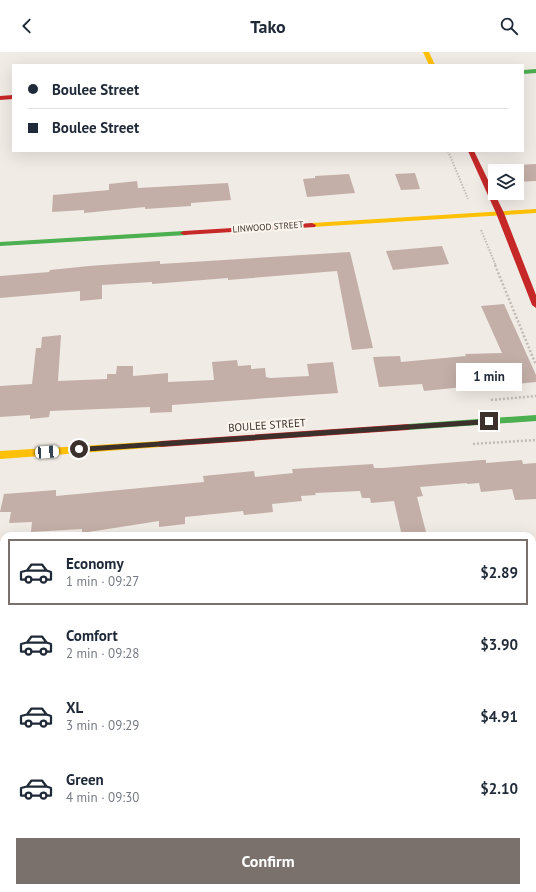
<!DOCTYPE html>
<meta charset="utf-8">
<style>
:root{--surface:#fff;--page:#f2f2f3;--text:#1f2937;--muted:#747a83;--line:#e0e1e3;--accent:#7a716c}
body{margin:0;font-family:"PT Sans",sans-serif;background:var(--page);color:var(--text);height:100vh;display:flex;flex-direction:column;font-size:15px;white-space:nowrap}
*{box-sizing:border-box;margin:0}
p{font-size:13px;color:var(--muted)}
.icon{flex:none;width:22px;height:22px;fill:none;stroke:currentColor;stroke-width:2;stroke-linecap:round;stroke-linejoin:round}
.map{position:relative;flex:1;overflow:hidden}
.details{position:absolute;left:0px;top:480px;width:536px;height:360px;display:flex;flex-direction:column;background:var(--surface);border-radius:12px 12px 0 0;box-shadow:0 4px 16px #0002}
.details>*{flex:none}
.banner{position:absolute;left:12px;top:12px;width:512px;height:88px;border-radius:0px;box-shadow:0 4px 16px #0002;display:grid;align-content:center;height:88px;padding:0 16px;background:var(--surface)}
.buttons{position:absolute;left:488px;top:112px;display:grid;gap:8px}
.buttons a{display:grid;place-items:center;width:36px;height:36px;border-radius:0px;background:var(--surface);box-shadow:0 4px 16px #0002;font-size:20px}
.end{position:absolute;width:18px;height:18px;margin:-9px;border:5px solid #3b302b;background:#fff;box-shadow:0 0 0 2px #fff}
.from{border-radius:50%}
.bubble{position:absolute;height:28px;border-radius:0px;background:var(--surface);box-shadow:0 4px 16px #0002;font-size:13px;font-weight:700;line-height:28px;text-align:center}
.car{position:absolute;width:12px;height:24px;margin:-12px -6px;border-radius:5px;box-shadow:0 0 3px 1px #0007;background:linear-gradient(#fff 24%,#345 0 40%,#fff 0 76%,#345 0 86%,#fff 0)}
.banner b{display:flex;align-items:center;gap:14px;height:38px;font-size:15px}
.banner b+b{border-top:1px solid var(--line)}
.banner i{width:10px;height:10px;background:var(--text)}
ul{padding:7px 0 0;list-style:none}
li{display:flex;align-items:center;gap:12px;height:66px;margin:0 8px 6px;padding:0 8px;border:2px solid transparent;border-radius:0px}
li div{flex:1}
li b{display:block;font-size:15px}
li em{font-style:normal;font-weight:700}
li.on{border-color:var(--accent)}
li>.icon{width:36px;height:36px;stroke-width:1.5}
.button{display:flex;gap:8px;margin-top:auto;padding:8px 16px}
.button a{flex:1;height:46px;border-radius:0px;background:var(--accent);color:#fff;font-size:16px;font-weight:700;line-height:46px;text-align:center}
header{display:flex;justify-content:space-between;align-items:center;height:52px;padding:0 16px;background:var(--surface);font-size:18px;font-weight:700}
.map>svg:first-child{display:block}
.building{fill:#c3afa7}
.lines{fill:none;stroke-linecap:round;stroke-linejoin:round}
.path-far2{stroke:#c2bbb6;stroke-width:2;stroke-dasharray:1.5 1.5;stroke-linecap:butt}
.path-far1{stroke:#c2bbb6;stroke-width:2.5;stroke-dasharray:2 2;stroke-linecap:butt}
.path{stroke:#c2bbb6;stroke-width:3;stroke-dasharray:2.5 2.5;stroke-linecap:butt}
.street{fill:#c9c3be;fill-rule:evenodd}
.fast{fill:#4caf50;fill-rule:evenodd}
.slow{fill:#ffc107;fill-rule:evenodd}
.jam{fill:#c62828;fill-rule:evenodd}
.route{fill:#3b302b}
.labels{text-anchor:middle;stroke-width:4;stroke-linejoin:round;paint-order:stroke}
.far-street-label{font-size:9px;fill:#3b302b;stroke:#fbf5ee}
.street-label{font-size:11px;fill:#3b302b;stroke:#fbf5ee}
</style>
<header><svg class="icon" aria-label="back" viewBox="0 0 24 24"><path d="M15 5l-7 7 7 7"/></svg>Tako<svg class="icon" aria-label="search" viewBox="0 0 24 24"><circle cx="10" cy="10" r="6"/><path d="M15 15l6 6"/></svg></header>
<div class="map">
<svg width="536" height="840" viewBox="0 0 536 840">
<rect width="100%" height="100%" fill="#f0ebe5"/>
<!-- building -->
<path class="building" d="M 536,112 L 536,129 L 517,130 L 517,113 Z
M 415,121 L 420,137 L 401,138 L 395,122 Z
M 349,122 L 355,141 L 307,145 L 303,127 L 315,126 L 315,124 Z
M 137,129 L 138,136 L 228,131 L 231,148 L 191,151 L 191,154 L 145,157 L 145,155 L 84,161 L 84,158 L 52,160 L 53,143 L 109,138 L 109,132 Z
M 442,194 L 449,212 L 393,218 L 386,199 Z
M 350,200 L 373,296 L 352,298 L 337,219 L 228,228 L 228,226 L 152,232 L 152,230 L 102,233 L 102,247 L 80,249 L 80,239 L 0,246 L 0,224 L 49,220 L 50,218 L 89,214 L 160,209 L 160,212 Z
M 504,252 L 536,323 L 536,330 L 494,334 L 494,335 L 474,336 L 473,334 L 424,339 L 422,332 L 379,335 L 373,305 L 400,304 L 401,310 L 466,304 L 465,302 L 502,301 L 481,254 Z
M 61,283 L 58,329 L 107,327 L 107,322 L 116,322 L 117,314 L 133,314 L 133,324 L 168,321 L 168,330 L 214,328 L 212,310 L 237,308 L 238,314 L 251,313 L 251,317 L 265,316 L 266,325 L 270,326 L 309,324 L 307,312 L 333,310 L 338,341 L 172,353 L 172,360 L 150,361 L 150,355 L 50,359 L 49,365 L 30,367 L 30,363 L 0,365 L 0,334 L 32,332 L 36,296 L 41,296 L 42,285 Z
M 482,408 L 486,408 L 486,411 L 522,408 L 523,412 L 536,411 L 536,447 L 515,448 L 512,437 L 481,440 L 479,431 L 467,432 L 467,431 L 420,435 L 423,444 L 417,445 L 427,484 L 402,484 L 394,449 L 371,451 L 370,446 L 362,446 L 360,439 L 315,441 L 316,443 L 301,444 L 302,449 L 272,452 L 273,460 L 244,463 L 243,459 L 185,465 L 185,472 L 159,475 L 159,469 L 82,481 L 82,477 L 31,480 L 32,470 L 9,471 L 11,460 L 0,460 L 4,442 L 56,438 L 56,444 L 204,430 L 203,424 L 254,419 L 255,425 L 293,421 L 292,417 L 373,412 L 374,416 L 383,416 Z"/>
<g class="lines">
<!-- path-far2 -->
<path class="path-far2" d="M 506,13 L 514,13
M 448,99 L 468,147
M 481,178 L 496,214"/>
<!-- path-far1 -->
<path class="path-far1" d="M 495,213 L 536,313
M 491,348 L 536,344
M 473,392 L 536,388"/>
<!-- path -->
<path class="path" d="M 532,720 L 536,720
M 0,768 L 4,768"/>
<!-- street -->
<path class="street" d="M 532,681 L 536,681 L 536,705 L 532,705 Z
M 0,728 L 4,728 L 4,752 L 0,752 Z"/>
<!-- fast -->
<path class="fast" d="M 536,17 L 536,21 L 523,22 L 523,18 Z
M 184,179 L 187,179 L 187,183 L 0,194 L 0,190 Z
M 536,363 L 536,369 L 408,378 L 404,375 L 408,372 Z"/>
<!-- slow -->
<path class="slow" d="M 423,0 L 429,0 L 435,13 L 429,13 Z
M 536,157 L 536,161 L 312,175 L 308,173 L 312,171 Z
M 161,389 L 164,390 L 165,392 L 164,394 L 161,395 L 0,407 L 0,399 Z"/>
<!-- jam -->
<path class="jam" d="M 13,43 L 13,47 L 0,48 L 0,44 Z
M 468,99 L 474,99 L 504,161 L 536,243 L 536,256 L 532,253 L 496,161 Z
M 312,171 L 316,173 L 315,175 L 184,183 L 180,181 L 184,179 Z
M 408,372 L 412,375 L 408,378 L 161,395 L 158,394 L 157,392 L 158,390 L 161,389 Z"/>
</g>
<!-- route -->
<path class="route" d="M 489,367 L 492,369 L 489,372 L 79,400 L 76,397 L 79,395 Z"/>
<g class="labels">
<!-- far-street labels -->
<g class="far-street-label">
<text transform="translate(268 175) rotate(-4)" y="3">LINWOOD STREET</text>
</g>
<!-- street labels -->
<g class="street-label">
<text transform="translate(267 373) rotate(-4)" y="4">BOULEE STREET</text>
</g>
</g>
</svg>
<div class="buttons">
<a><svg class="icon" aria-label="layers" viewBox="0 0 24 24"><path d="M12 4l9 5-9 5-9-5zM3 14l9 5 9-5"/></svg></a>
</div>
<i class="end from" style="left:79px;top:397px"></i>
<i class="end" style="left:489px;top:369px"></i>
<div class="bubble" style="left:456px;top:311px;width:66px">1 min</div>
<i class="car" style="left:47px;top:400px;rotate:86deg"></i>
<div class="banner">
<b><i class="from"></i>Boulee Street</b>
<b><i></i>Boulee Street</b>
</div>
<section class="details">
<ul>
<li class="on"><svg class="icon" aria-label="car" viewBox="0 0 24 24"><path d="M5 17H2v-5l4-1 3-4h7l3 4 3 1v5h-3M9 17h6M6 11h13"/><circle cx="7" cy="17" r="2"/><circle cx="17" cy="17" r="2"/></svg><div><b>Economy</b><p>1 min · 09:27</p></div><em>$2.89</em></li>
<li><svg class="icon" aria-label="car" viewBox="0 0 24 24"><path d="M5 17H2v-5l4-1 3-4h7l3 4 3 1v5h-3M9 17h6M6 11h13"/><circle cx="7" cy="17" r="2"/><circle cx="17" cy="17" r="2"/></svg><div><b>Comfort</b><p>2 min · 09:28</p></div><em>$3.90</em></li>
<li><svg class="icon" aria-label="car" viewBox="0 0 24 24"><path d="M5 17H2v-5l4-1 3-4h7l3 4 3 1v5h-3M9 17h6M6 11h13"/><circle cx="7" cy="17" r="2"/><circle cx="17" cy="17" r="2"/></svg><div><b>XL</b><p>3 min · 09:29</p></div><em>$4.91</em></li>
<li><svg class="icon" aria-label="car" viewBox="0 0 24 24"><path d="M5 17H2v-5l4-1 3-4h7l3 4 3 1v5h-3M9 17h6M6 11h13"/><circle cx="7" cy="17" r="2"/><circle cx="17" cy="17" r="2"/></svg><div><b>Green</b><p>4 min · 09:30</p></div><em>$2.10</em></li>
</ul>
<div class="button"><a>Confirm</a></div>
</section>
</div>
